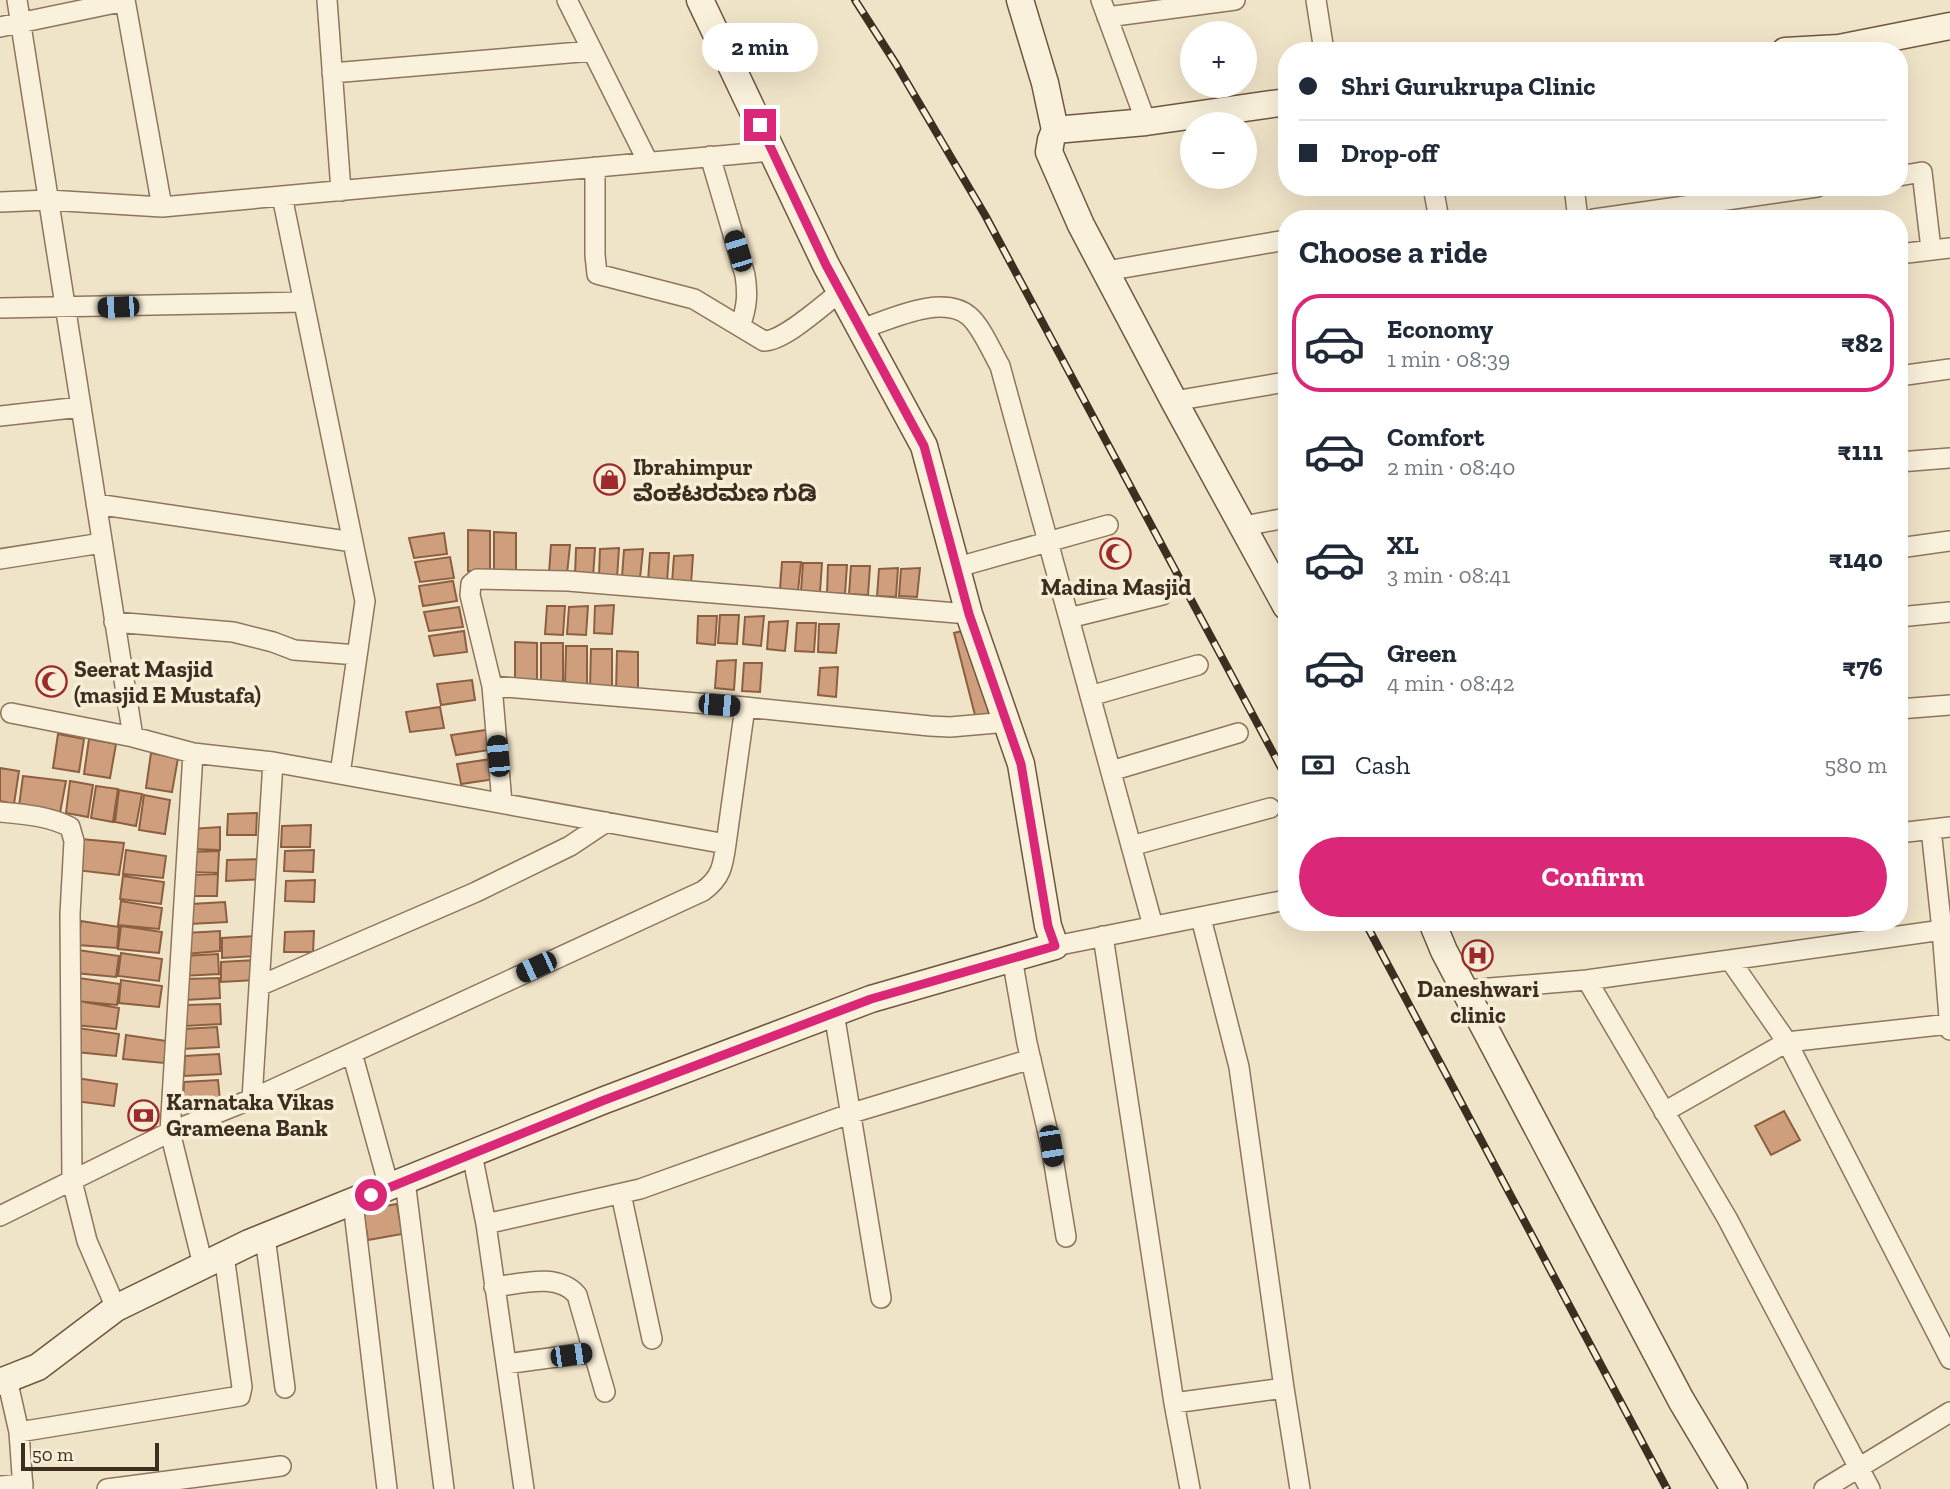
<!DOCTYPE html>
<meta charset="utf-8">
<style>
:root{--surface:#fff;--page:#f6f6f7;--text:#1f2937;--muted:#747a83;--line:#e0e1e3;--accent:#db2777}
body{margin:0;font-family:"Zilla Slab","Noto Sans Kannada",serif;background:var(--page);color:var(--text);height:100vh;display:flex;flex-direction:column;font-size:26px;white-space:nowrap}
*{box-sizing:border-box;margin:0}
p{font-size:23px;color:var(--muted)}
.icon{flex:none;width:38px;height:38px;fill:none;stroke:currentColor;stroke-width:2;stroke-linecap:round;stroke-linejoin:round}
.map{position:relative;flex:1;overflow:hidden}
.drawer{position:absolute;left:1278px;top:210px;width:630px;height:721px;display:flex;flex-direction:column;background:var(--surface);border-radius:28px;box-shadow:0 7px 28px #0002}
.drawer>*{flex:none}
.top-card{position:absolute;left:1278px;top:42px;width:630px;height:154px;border-radius:28px;box-shadow:0 7px 28px #0002;display:grid;align-content:center;height:154px;padding:0 21px;background:var(--surface)}
.fabs{position:absolute;left:1180px;top:21px;display:grid;gap:14px}
.fabs a{display:grid;place-items:center;width:77px;height:77px;border-radius:50%;background:var(--surface);box-shadow:0 7px 28px #0002;font-size:35px}
.scale{position:absolute;left:21px;bottom:18px;width:138px;box-sizing:border-box;padding-left:7px;border:4px solid #3d2e20;border-top:0;font-size:19px;line-height:24px;white-space:nowrap;color:#3d2e20;-webkit-text-stroke:5px #f7eed8;paint-order:stroke}
.end{position:absolute;width:32px;height:32px;margin:-16px;border:9px solid #db2777;background:#fff;box-shadow:0 0 0 4px #fff}
.from{border-radius:50%}
.bubble{position:absolute;height:49px;border-radius:24px;background:var(--surface);box-shadow:0 7px 28px #0002;font-size:23px;font-weight:700;line-height:49px;text-align:center}
.car{position:absolute;width:21px;height:42px;margin:-21px -10px;border-radius:9px;box-shadow:0 0 5px 2px #0007;background:linear-gradient(#222 24%,#8ab4d8 0 40%,#222 0 76%,#8ab4d8 0 86%,#222 0)}
.top-card b{display:flex;align-items:center;gap:24px;height:66px;font-size:26px}
.top-card b+b{border-top:2px solid var(--line)}
.top-card i{width:18px;height:18px;background:var(--text)}
ul{padding:0;list-style:none}
li{display:flex;align-items:center;gap:21px;height:98px;margin:0 14px 10px;padding:0 7px;border:4px solid transparent;border-radius:28px}
li div{flex:1}
li b{display:block;font-size:26px}
li em{font-style:normal;font-weight:700}
li.current{border-color:var(--accent)}
li>.icon{width:63px;height:63px;stroke-width:1.5}
h2{padding:0 21px;font-size:32px;line-height:84px}
.pay{display:flex;align-items:center;gap:18px;height:77px;padding:0 21px;font-size:26px}
.pay p{margin-inline-start:auto}
.button{display:flex;gap:14px;margin-top:auto;padding:14px 21px}
.button a{flex:1;height:80px;border-radius:42px;background:var(--accent);color:#fff;font-size:28px;font-weight:700;line-height:80px;text-align:center}
.map>svg:first-child{display:block}
.building{fill:#cf9f7d;stroke:#8d5f41;stroke-width:2}
.lines{fill:none;stroke-linecap:round;stroke-linejoin:round}
.street-casing{stroke:#8d765c;stroke-width:22}
.secondary-casing{stroke:#6f573f;stroke-width:29}
.street{stroke:#faf1dc;stroke-width:19}
.secondary{stroke:#faf1dc;stroke-width:26}
.rail-casing{stroke:#3d2e20;stroke-width:8}
.rail{stroke:#f7eed8;stroke-width:5;stroke-dasharray:16;stroke-linecap:butt}
.route{stroke:#db2777;stroke-width:9}
.labels{text-anchor:middle;stroke-width:7;stroke-linejoin:round;paint-order:stroke}
.poi-label{font-size:23px;font-weight:bold;fill:#3d2e20;stroke:#f7eed8;text-anchor:start}
</style>
<div class="map">
<svg width="1950" height="1489" viewBox="0 0 1950 1489">
<rect width="100%" height="100%" fill="#f0e4c8"/>
<!-- building -->
<path class="building" d="M 468,530 L 490,531 L 490,571 L 468,571 Z
M 494,532 L 516,533 L 516,572 L 494,572 Z
M 444,533 L 447,554 L 414,558 L 409,538 Z
M 551,545 L 570,545 L 567,574 L 549,573 Z
M 576,548 L 595,548 L 593,577 L 575,576 Z
M 619,548 L 617,578 L 599,576 L 600,549 Z
M 643,549 L 640,578 L 622,577 L 624,550 Z
M 650,553 L 669,553 L 667,582 L 648,581 Z
M 693,555 L 691,584 L 672,583 L 674,556 Z
M 450,557 L 454,578 L 420,582 L 415,562 Z
M 782,562 L 801,562 L 798,591 L 780,589 Z
M 803,563 L 822,563 L 820,592 L 801,591 Z
M 828,565 L 847,565 L 845,594 L 827,593 Z
M 851,566 L 870,566 L 868,595 L 849,594 Z
M 898,568 L 896,597 L 877,596 L 879,569 Z
M 920,568 L 917,597 L 899,596 L 901,569 Z
M 453,581 L 457,601 L 423,606 L 419,586 Z
M 614,605 L 612,634 L 594,633 L 595,606 Z
M 547,606 L 565,606 L 563,635 L 545,634 Z
M 588,606 L 586,635 L 567,634 L 569,607 Z
M 459,607 L 463,627 L 429,631 L 424,612 Z
M 720,615 L 739,615 L 737,644 L 718,643 Z
M 698,616 L 717,616 L 715,645 L 697,643 Z
M 764,616 L 761,646 L 743,644 L 745,617 Z
M 788,621 L 785,651 L 767,649 L 769,622 Z
M 797,623 L 816,623 L 814,652 L 795,651 Z
M 819,624 L 839,624 L 836,653 L 818,652 Z
M 973,628 L 995,714 L 976,719 L 954,633 Z
M 464,631 L 467,652 L 434,656 L 429,636 Z
M 515,642 L 537,643 L 537,683 L 515,682 Z
M 541,643 L 563,643 L 563,684 L 541,683 Z
M 566,646 L 587,646 L 587,687 L 565,686 Z
M 591,649 L 612,649 L 612,689 L 590,689 Z
M 617,651 L 638,652 L 638,692 L 616,691 Z
M 736,660 L 734,690 L 715,688 L 717,661 Z
M 744,663 L 762,663 L 760,692 L 742,691 Z
M 838,667 L 836,697 L 818,695 L 820,668 Z
M 472,680 L 475,700 L 441,705 L 437,684 Z
M 440,707 L 444,728 L 410,732 L 406,712 Z
M 486,730 L 489,750 L 456,755 L 451,735 Z
M 58,734 L 84,739 L 79,772 L 53,768 Z
M 89,739 L 116,744 L 110,778 L 84,774 Z
M 151,753 L 178,758 L 172,792 L 146,788 Z
M 491,759 L 495,779 L 461,784 L 457,764 Z
M 0,768 L 19,771 L 14,804 L 0,801 Z
M 23,776 L 66,781 L 60,813 L 19,806 Z
M 70,781 L 93,785 L 88,817 L 66,813 Z
M 96,786 L 118,789 L 113,822 L 91,818 Z
M 119,790 L 142,794 L 136,826 L 115,822 Z
M 144,795 L 170,800 L 165,834 L 139,830 Z
M 257,813 L 256,835 L 227,835 L 228,814 Z
M 311,825 L 310,847 L 281,847 L 282,826 Z
M 220,827 L 220,850 L 191,849 L 191,829 Z
M 81,839 L 124,843 L 119,875 L 75,870 Z
M 126,850 L 166,856 L 163,878 L 123,874 Z
M 314,850 L 313,872 L 284,871 L 285,851 Z
M 219,851 L 218,873 L 189,872 L 190,852 Z
M 261,859 L 263,879 L 226,881 L 227,860 Z
M 218,874 L 217,896 L 188,896 L 189,875 Z
M 123,876 L 164,882 L 161,904 L 120,899 Z
M 315,880 L 314,902 L 285,901 L 286,881 Z
M 121,901 L 162,908 L 159,929 L 118,925 Z
M 225,902 L 227,922 L 190,924 L 191,904 Z
M 81,921 L 119,927 L 117,948 L 78,945 Z
M 121,926 L 162,932 L 159,953 L 118,949 Z
M 220,931 L 220,951 L 185,954 L 186,933 Z
M 314,931 L 313,952 L 284,952 L 285,932 Z
M 257,936 L 258,956 L 222,958 L 222,938 Z
M 78,950 L 119,956 L 116,977 L 75,973 Z
M 121,953 L 162,959 L 159,981 L 118,976 Z
M 218,954 L 219,974 L 182,976 L 183,956 Z
M 256,960 L 257,980 L 221,982 L 221,962 Z
M 79,978 L 120,984 L 117,1005 L 76,1001 Z
M 219,978 L 220,998 L 186,1000 L 186,979 Z
M 121,980 L 162,986 L 159,1007 L 119,1003 Z
M 78,1001 L 119,1008 L 116,1029 L 75,1025 Z
M 220,1004 L 221,1024 L 185,1026 L 185,1005 Z
M 217,1027 L 219,1047 L 182,1049 L 183,1029 Z
M 78,1028 L 119,1034 L 116,1056 L 76,1052 Z
M 126,1035 L 167,1041 L 164,1063 L 123,1059 Z
M 219,1054 L 221,1074 L 184,1076 L 185,1056 Z
M 76,1078 L 117,1084 L 114,1106 L 74,1101 Z
M 218,1080 L 220,1100 L 183,1102 L 184,1082 Z
M 1784,1111 L 1800,1140 L 1771,1155 L 1755,1126 Z
M 397,1204 L 402,1234 L 368,1240 L 363,1210 Z"/>
<g class="lines">
<defs>
<path id="street" d="M 17,0 L 133,737
M 327,0 L 341,191
M 567,0 L 648,162
M 1101,0 L 1146,122
M 1316,0 L 1324,51
M 1107,17 L 1235,0
M 0,27 L 125,1
M 332,73 L 592,51
M 710,156 L 745,275 C 748,294 747,308 740,326
M 595,167 L 595,255 L 597,274 L 694,299 L 764,341 C 784,341 823,305 840,292
M 1899,176 L 1922,172 L 1931,249
M 1433,187 L 1439,219
M 1574,187 L 1578,219
M 282,196 L 365,601 L 340,774
M 0,202 L 48,200 L 162,207 L 125,0
M 162,207 L 772,151
M 1594,219 L 1817,187
M 1899,254 L 1950,248
M 1106,271 L 1286,240
M 0,308 L 303,302
M 861,329 C 889,320 943,293 969,316 C 981,326 992,352 1000,366 L 1153,926
M 1899,376 L 1950,369
M 1174,401 L 1286,382
M 0,416 L 81,407
M 1899,462 L 1950,458
M 96,504 L 353,542
M 1244,526 L 1286,518
M 1899,548 L 1950,541
M 0,559 L 102,543
M 958,567 L 1108,525
M 1899,617 L 1950,612
M 1069,618 L 1162,595
M 114,622 L 233,632 L 273,642 L 294,650 L 357,655
M 492,686 L 745,707 L 930,726 L 950,727 L 1008,722
M 1090,696 L 1198,665
M 1899,709 L 1950,705
M 193,753 L 170,1132 L 203,1265
M 1111,771 L 1238,733
M 502,803 L 492,686 L 470,595 L 471,584 L 477,579 L 568,581 L 969,614
M 0,812 C 23,814 49,816 70,827 L 74,841 L 70,914 L 72,1181 L 87,1241 L 116,1308
M 1899,833 L 1950,827
M 726,844 L 745,707
M 1131,846 L 1270,808
M 1201,918 L 1239,1067 L 1284,1388 L 1300,1489
M 1950,929 L 1942,930 L 1950,1030
M 1103,936 L 1174,1403 L 1190,1489
M 1055,946 L 1286,900
M 1012,958 L 1027,1043 L 1051,1146 L 1066,1237
M 1730,960 L 1787,1042 L 1950,1359
M 1587,980 L 1727,1218 L 1870,1489
M 259,986 L 476,892 L 570,846 L 606,822
M 1465,990 L 1587,980 L 1942,930 L 1931,829
M 834,1013 L 881,1298
M 352,1053 L 389,1187
M 252,1099 L 273,762
M 1664,1112 L 1787,1042 L 1950,1024
M 472,1154 L 486,1224 L 524,1489
M 405,1181 L 444,1489
M 621,1194 L 652,1339
M 353,1203 L 387,1489
M 0,1216 L 170,1132 L 252,1099 L 703,891 C 721,878 723,866 726,844 L 273,762 L 193,753 L 133,737 L 11,713
M 486,1224 L 640,1189 L 852,1113 L 1031,1059
M 265,1237 L 285,1388
M 494,1287 C 521,1284 557,1272 577,1295 L 605,1392
M 506,1364 L 593,1352
M 7,1379 L 19,1432 L 23,1489
M 1174,1403 L 1284,1388
M 19,1432 L 240,1396 L 242,1387 L 224,1255
M 0,1486 L 23,1484
M 107,1489 L 281,1466
M 1824,1489 L 1950,1412"/>
<path id="secondary" d="M 1020,0 L 1045,83 L 1055,130
M 1785,51 L 1839,48 L 1950,26
M 1286,102 L 1146,122 L 1055,130 L 1051,140 L 1049,152 L 1081,225 L 1174,401 L 1286,606
M 1432,922 L 1444,951 L 1681,1400 L 1734,1489
M 0,1382 L 38,1367 L 116,1308 L 249,1243 L 602,1101 L 871,999 L 1055,946 L 1048,926 L 1021,764 L 969,614 L 924,446 L 826,265 L 700,0"/>
</defs>
<!-- street casing -->
<use href="#street" class="street-casing"/>
<!-- secondary casing -->
<use href="#secondary" class="secondary-casing"/>
<!-- street -->
<use href="#street" class="street"/>
<!-- secondary -->
<use href="#secondary" class="secondary"/>
<defs>
<path id="rail" d="M 855,0 L 896,64 L 985,215 L 1286,777
M 1365,922 L 1667,1489"/>
</defs>
<!-- rail casing -->
<use href="#rail" class="rail-casing"/>
<!-- rail -->
<use href="#rail" class="rail"/>
</g>
<g class="lines">
<!-- route -->
<path class="route" d="M 371,1195 L 602,1101 L 871,999 L 1055,946 L 1048,926 L 1021,764 L 969,614 L 924,446 L 826,265 L 760,125"/>
</g>
<!-- icons -->
<defs>
<symbol id="shop-ring" viewBox="-11 -11 22 22"><circle r="9.5" fill="#f7eed8" stroke="#9e2a2b" stroke-width="1.5"/><path d="M-5-2.5h2.3a2.7 3.5 0 0 1 5.4 0H5L5.5 6h-11ZM-1.5-2.5h3a1.5 2.3 0 0 0-3 0Z" fill="#9e2a2b"/></symbol>
<symbol id="mosque-ring" viewBox="-11 -11 22 22"><circle r="9.5" fill="#f7eed8" stroke="#9e2a2b" stroke-width="1.5"/><path d="M3.5-4.9A6 6 0 1 0 3.5 4.9A5 5 0 1 1 3.5-4.9Z" fill="#9e2a2b"/></symbol>
<symbol id="hospital-ring" viewBox="-11 -11 22 22"><circle r="9.5" fill="#f7eed8" stroke="#9e2a2b" stroke-width="1.5"/><path d="M-5-5h3v3.5h4V-5h3V5h-3V1.5h-4V5h-3Z" fill="#9e2a2b"/></symbol>
<symbol id="bank-ring" viewBox="-11 -11 22 22"><circle r="9.5" fill="#f7eed8" stroke="#9e2a2b" stroke-width="1.5"/><path d="M-6-4H6V4H-6ZM0-2.3a2.3 2.3 0 1 0 0 4.6a2.3 2.3 0 1 0 0-4.6Z" fill="#9e2a2b"/></symbol>
</defs>
<g fill-rule="evenodd">
<use href="#shop-ring" x="592" y="462" width="35" height="35"/>
<use href="#mosque-ring" x="1098" y="536" width="35" height="35"/>
<use href="#mosque-ring" x="34" y="664" width="35" height="35"/>
<use href="#hospital-ring" x="1460" y="938" width="35" height="35"/>
<use href="#bank-ring" x="126" y="1098" width="35" height="35"/>
</g>
<g class="labels">
<!-- poi labels -->
<g class="poi-label">
<text x="633" y="475">Ibrahimpur<tspan x="633" dy="26">ವೆಂಕಟರಮಣ ಗುಡಿ</tspan></text>
<text x="1116" y="595" text-anchor="middle">Madina Masjid</text>
<text x="74" y="677">Seerat Masjid<tspan x="74" dy="26">(masjid E Mustafa)</tspan></text>
<text x="1478" y="997" text-anchor="middle">Daneshwari<tspan x="1478" dy="26">clinic</tspan></text>
<text x="166" y="1110">Karnataka Vikas<tspan x="166" dy="26">Grameena Bank</tspan></text>
</g>
</g>
</svg>
<div class="fabs">
<a>+</a>
<a>−</a>
</div>
<div class="scale">50 m</div>
<i class="end from" style="left:371px;top:1195px"></i>
<i class="end" style="left:760px;top:125px"></i>
<div class="bubble" style="left:702px;top:23px;width:116px">2 min</div>
<i class="car" style="left:738px;top:251px;rotate:343deg"></i>
<i class="car" style="left:118px;top:307px;rotate:268deg"></i>
<i class="car" style="left:719px;top:705px;rotate:95deg"></i>
<i class="car" style="left:498px;top:756px;rotate:355deg"></i>
<i class="car" style="left:536px;top:967px;rotate:245deg"></i>
<i class="car" style="left:1051px;top:1146px;rotate:171deg"></i>
<i class="car" style="left:571px;top:1355px;rotate:82deg"></i>
<div class="top-card">
<b><i class="from"></i>Shri Gurukrupa Clinic</b>
<b><i></i>Drop-off</b>
</div>
<section class="drawer">
<h2>Choose a ride</h2>
<ul>
<li class="current"><svg class="icon" aria-label="car" viewBox="0 0 24 24"><path d="M5 17H2v-5l4-1 3-4h7l3 4 3 1v5h-3M9 17h6M6 11h13"/><circle cx="7" cy="17" r="2"/><circle cx="17" cy="17" r="2"/></svg><div><b>Economy</b><p>1 min · 08:39</p></div><em>₹82</em></li>
<li><svg class="icon" aria-label="car" viewBox="0 0 24 24"><path d="M5 17H2v-5l4-1 3-4h7l3 4 3 1v5h-3M9 17h6M6 11h13"/><circle cx="7" cy="17" r="2"/><circle cx="17" cy="17" r="2"/></svg><div><b>Comfort</b><p>2 min · 08:40</p></div><em>₹111</em></li>
<li><svg class="icon" aria-label="car" viewBox="0 0 24 24"><path d="M5 17H2v-5l4-1 3-4h7l3 4 3 1v5h-3M9 17h6M6 11h13"/><circle cx="7" cy="17" r="2"/><circle cx="17" cy="17" r="2"/></svg><div><b>XL</b><p>3 min · 08:41</p></div><em>₹140</em></li>
<li><svg class="icon" aria-label="car" viewBox="0 0 24 24"><path d="M5 17H2v-5l4-1 3-4h7l3 4 3 1v5h-3M9 17h6M6 11h13"/><circle cx="7" cy="17" r="2"/><circle cx="17" cy="17" r="2"/></svg><div><b>Green</b><p>4 min · 08:42</p></div><em>₹76</em></li>
</ul>
<div class="pay"><svg class="icon" aria-label="cash" viewBox="0 0 24 24"><path d="M3 7h18v10H3z"/><circle cx="12" cy="12" r="2"/></svg>Cash<p>580 m</p></div>
<div class="button"><a>Confirm</a></div>
</section>
</div>
